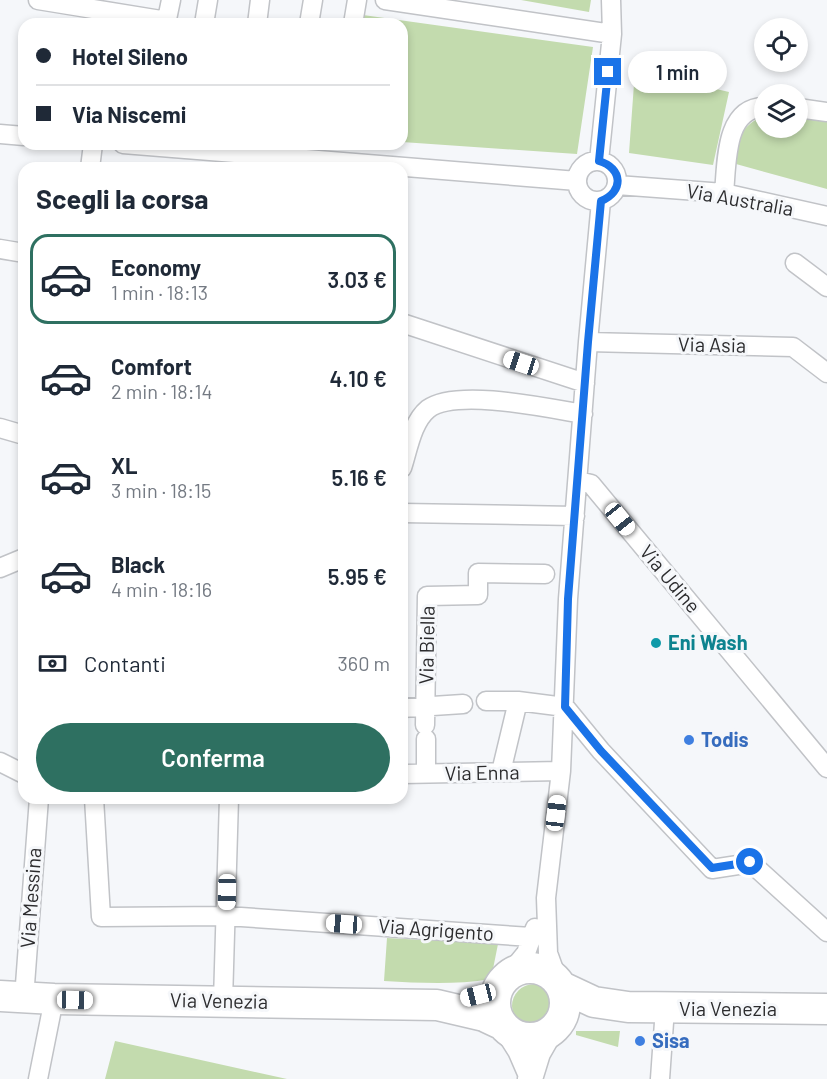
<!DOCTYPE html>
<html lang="it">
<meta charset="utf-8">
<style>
:root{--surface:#fff;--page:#f2f2f3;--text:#1f2937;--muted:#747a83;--line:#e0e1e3;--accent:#2e7061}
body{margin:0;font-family:Barlow,sans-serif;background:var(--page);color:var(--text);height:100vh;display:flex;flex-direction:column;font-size:22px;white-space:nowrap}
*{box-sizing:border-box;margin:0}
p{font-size:20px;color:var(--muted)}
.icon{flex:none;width:33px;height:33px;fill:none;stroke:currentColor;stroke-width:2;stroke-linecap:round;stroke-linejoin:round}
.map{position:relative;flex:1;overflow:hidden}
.drawer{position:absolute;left:18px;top:162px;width:390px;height:642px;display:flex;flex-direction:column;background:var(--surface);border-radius:18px;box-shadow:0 3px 9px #0003}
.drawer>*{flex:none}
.top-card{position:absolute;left:18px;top:18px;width:390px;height:132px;border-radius:18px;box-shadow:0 3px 9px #0003;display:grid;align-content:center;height:132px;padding:0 18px;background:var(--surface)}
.controls{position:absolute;left:754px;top:18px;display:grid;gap:12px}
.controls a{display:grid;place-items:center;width:54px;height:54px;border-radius:50%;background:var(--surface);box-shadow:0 3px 9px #0003;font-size:30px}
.end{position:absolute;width:27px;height:27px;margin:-14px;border:8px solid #1a73e8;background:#fff;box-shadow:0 0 0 3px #fff}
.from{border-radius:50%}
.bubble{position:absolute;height:42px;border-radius:21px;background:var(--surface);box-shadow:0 3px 9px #0003;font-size:20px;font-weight:600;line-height:42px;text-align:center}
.car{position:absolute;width:18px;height:36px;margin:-18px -9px;border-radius:8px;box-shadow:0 0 4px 2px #0007;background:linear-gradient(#fff 24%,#345 0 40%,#fff 0 76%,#345 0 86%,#fff 0)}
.top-card b{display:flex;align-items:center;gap:21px;height:57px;font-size:22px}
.top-card b+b{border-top:2px solid var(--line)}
.top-card i{width:15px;height:15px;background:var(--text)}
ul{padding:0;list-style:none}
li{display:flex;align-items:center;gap:18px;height:90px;margin:0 12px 9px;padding:0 6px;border:3px solid transparent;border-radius:18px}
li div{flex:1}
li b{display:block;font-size:22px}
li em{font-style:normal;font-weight:600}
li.active{border-color:var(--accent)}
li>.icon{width:54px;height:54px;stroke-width:1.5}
h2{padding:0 18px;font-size:27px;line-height:72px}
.pay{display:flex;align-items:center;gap:15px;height:66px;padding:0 18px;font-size:22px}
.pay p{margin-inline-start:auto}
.button{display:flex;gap:12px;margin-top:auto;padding:12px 18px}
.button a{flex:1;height:69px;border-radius:36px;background:var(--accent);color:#fff;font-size:24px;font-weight:600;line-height:69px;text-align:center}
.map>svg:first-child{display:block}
.green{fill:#c3dbae}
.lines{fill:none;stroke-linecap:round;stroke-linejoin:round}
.minor-casing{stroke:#c1c3c7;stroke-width:21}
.tertiary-casing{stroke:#c1c3c7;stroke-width:27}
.primary-casing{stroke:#c1c3c7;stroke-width:33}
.minor{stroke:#fff;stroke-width:18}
.tertiary{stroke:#fff;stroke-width:24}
.primary{stroke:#fff;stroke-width:30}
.route{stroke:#1a73e8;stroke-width:8}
.culture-dot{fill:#0f9aa8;stroke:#f5f7fa;stroke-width:2}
.shop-dot{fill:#3f7fe0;stroke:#f5f7fa;stroke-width:2}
.labels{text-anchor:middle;stroke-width:6;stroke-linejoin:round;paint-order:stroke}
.street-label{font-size:20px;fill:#2c2c2e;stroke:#f5f7fa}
.culture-label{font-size:20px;font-weight:bold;fill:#0d838f;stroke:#f5f7fa;text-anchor:start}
.shop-label{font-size:20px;font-weight:bold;fill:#366cbe;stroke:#f5f7fa;text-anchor:start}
</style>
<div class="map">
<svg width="827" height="1079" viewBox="0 0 827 1079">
<rect width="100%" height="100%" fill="#f5f7fa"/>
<!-- green -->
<path class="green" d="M 521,0 L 591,0 L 589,12 Z
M 363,15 L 593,47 L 577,154 L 402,142 L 402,24 L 362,24 Z
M 635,70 L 729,92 L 713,165 L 629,153 Z
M 765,116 L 765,128 L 798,128 L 798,117 L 827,122 L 827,189 L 736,164 C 736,158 735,149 737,143 C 740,131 753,119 765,116 Z
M 387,938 L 498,944 L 491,979 C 455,985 421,983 384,981 Z
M512 1006a22 22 0 1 1 44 0a22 22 0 1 1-44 0Z
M 576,1031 L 620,1031 L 618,1047 L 576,1035 Z
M 115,1041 L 287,1079 L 105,1079 Z"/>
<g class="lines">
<defs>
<path id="minor" d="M 38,0 L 167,21
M 385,0 L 612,34
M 166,24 L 171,0
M 204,24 L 208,0
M 257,24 L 260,0
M 309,24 L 313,0
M 353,24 L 357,0
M 798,108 L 827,112
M 0,134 L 24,136
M 123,144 L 577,181
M 599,161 L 612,34 L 611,0
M577 181a20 20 0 1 1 40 0a20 20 0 1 1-40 0Z
M 90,168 L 93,144
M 617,185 L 724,193 L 827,216
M 724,193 C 727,164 724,107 765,107
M 0,249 L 24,253
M 795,263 L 827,287
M 402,323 L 585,383
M 588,342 L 793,347 L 827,373
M 0,428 L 24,435
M 402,468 C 408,450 412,422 428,409 C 456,388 548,408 583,414
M 578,481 L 591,484 L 827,768
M 402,513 L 575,516
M 0,568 L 24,558
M 486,701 L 518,701 L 565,707 L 601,751 L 712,869 L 751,863 L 827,932
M 402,708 L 463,704
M 425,725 L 427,596 L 478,595 L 478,573 L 545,574
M 426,739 L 426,773
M 0,762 L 24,774
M 501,772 L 518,701
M 402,774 L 561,771
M 94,798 L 101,917 L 226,916 L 531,937
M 508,975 L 526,953 L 535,928
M 558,981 L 548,953 L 546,898 L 561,771 L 568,599 L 588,342 L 601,201
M 24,998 L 39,798
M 223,1001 L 229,798
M 38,1079 L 54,999
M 660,1079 L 665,1008"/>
<path id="tertiary" d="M 508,1031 L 520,1050 L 530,1073
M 530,1079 L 538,1053 L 550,1032"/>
<path id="primary" d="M495 1003a35 35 0 1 1 70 0a35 35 0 1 1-70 0Z
M 562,987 L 594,1002 L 628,1007 L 827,1009
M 0,996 L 54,999 L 437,1005 L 484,1016 L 501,1024"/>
</defs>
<!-- minor casing -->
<use href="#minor" class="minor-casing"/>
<!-- tertiary casing -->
<use href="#tertiary" class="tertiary-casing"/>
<!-- primary casing -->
<use href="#primary" class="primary-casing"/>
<!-- minor -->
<use href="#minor" class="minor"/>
<!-- tertiary -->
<use href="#tertiary" class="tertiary"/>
<!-- primary -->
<use href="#primary" class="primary"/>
</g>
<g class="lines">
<!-- route -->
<path class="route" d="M 608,72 L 599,161 C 623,168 624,192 601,201 L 588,342 L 568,599 L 565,707 L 601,751 L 712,868 L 750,862"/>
</g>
<!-- markers -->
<circle class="culture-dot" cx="656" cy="643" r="6"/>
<g class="shop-dot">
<circle cx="689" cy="740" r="6"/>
<circle cx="640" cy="1041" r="6"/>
</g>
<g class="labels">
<!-- street labels -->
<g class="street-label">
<text transform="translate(740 200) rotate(10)" y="7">Via Australia</text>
<text transform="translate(712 345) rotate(1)" y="7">Via Asia</text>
<text transform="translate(670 579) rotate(50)" y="7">Via Udine</text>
<text transform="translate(427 645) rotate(-89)" y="7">Via Biella</text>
<text transform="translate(482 773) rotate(-1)" y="7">Via Enna</text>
<text transform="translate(31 898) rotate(-86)" y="7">Via Messina</text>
<text transform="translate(436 930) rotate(4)" y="7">Via Agrigento</text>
<text transform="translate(219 1001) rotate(1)" y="7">Via Venezia</text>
<text x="728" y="1016">Via Venezia</text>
</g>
<!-- culture labels -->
<g class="culture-label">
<text x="668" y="650">Eni Wash</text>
</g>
<!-- shop labels -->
<g class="shop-label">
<text x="701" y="747">Todis</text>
<text x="652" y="1048">Sisa</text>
</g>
</g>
</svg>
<div class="controls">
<a><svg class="icon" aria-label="locate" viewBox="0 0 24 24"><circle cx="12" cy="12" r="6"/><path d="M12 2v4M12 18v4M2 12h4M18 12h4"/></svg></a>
<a><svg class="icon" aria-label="layers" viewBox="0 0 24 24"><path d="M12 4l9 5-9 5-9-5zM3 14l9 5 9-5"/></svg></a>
</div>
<i class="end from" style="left:750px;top:862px"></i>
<i class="end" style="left:608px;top:72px"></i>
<div class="bubble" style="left:628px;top:51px;width:99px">1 min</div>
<i class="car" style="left:521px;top:363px;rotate:288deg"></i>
<i class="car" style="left:620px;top:519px;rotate:141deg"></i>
<i class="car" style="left:556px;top:813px;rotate:7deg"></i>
<i class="car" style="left:227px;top:892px;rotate:181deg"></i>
<i class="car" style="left:344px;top:924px;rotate:274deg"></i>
<i class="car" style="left:478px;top:995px;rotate:256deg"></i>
<i class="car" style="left:75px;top:1000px;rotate:91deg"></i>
<div class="top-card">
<b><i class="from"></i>Hotel Sileno</b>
<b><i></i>Via Niscemi</b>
</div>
<section class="drawer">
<h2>Scegli la corsa</h2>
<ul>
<li class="active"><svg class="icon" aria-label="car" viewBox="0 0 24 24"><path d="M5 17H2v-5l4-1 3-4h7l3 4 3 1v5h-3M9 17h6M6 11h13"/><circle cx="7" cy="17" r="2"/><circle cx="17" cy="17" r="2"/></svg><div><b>Economy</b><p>1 min · 18:13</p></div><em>3.03 €</em></li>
<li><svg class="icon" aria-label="car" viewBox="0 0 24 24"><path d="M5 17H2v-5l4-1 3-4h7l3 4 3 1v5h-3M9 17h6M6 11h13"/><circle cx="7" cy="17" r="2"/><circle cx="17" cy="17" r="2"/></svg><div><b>Comfort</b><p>2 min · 18:14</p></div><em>4.10 €</em></li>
<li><svg class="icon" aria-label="car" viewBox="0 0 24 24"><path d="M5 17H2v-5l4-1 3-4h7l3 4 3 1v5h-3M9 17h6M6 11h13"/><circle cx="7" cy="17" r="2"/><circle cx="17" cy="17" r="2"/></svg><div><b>XL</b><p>3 min · 18:15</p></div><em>5.16 €</em></li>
<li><svg class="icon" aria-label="car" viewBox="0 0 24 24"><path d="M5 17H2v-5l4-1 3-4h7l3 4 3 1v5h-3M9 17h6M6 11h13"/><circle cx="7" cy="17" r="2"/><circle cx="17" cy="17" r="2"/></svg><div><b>Black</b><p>4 min · 18:16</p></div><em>5.95 €</em></li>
</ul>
<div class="pay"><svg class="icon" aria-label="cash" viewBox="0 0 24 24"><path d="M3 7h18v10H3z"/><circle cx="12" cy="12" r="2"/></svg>Contanti<p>360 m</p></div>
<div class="button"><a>Conferma</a></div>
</section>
</div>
